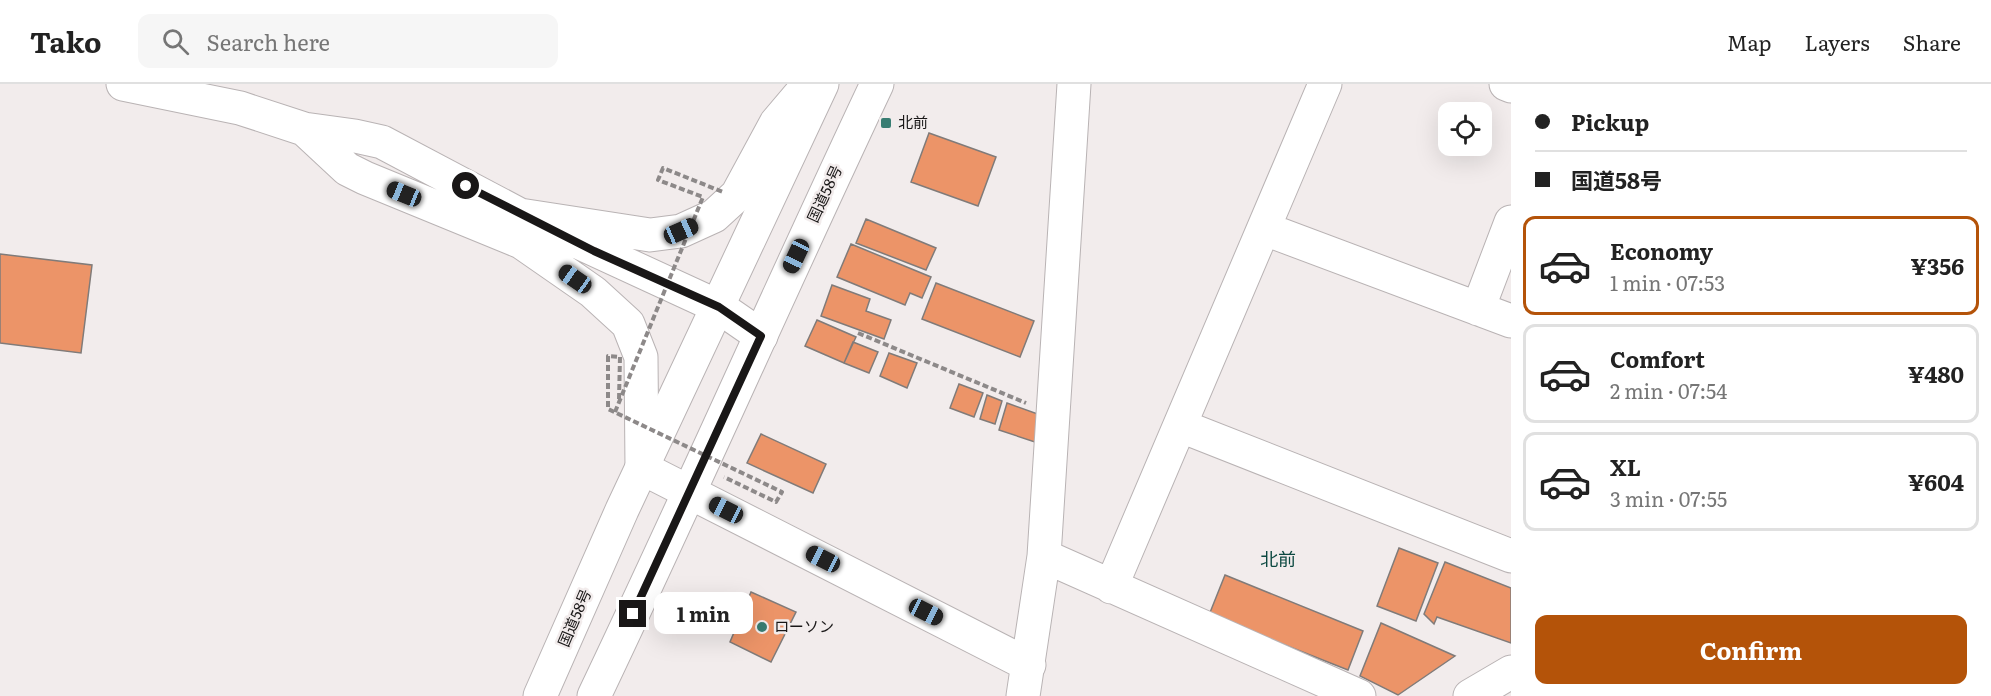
<!DOCTYPE html>
<meta charset="utf-8">
<style>
:root{--surface:#fff;--page:#f6f6f6;--text:#222;--muted:#767676;--line:#e0e0e0;--accent:#b45309}
body{margin:0;font-family:Literata,"Noto Sans JP",serif;background:var(--page);color:var(--text);height:100vh;display:flex;flex-direction:column;font-size:22px;white-space:nowrap}
*{box-sizing:border-box;margin:0}
p{font-size:20px;color:var(--muted)}
.icon{flex:none;width:33px;height:33px;fill:none;stroke:currentColor;stroke-width:2;stroke-linecap:round;stroke-linejoin:round}
.map{position:relative;flex:1;overflow:hidden}
.drawer{display:flex;flex-direction:column;background:var(--surface);width:480px}
.drawer>*{flex:none}
.banner{display:grid;align-content:center;height:132px;padding:0 24px;background:var(--surface)}
.buttons{position:absolute;left:1438px;top:18px;display:grid;gap:12px}
.buttons a{display:grid;place-items:center;width:54px;height:54px;border-radius:12px;background:var(--surface);box-shadow:0 6px 24px #0002;font-size:30px}
.end{position:absolute;width:27px;height:27px;margin:-14px;border:8px solid #191717;background:#fff;box-shadow:0 0 0 3px #fff}
.from{border-radius:50%}
.bubble{position:absolute;height:42px;border-radius:12px;background:var(--surface);box-shadow:0 6px 24px #0002;font-size:20px;font-weight:700;line-height:42px;text-align:center}
.car{position:absolute;width:18px;height:36px;margin:-18px -9px;border-radius:8px;box-shadow:0 0 4px 2px #0007;background:linear-gradient(#222 24%,#8ab4d8 0 40%,#222 0 76%,#8ab4d8 0 86%,#222 0)}
.banner b{display:flex;align-items:center;gap:21px;height:57px;font-size:22px}
.banner b+b{border-top:2px solid var(--line)}
.banner i{width:15px;height:15px;background:var(--text)}
ul{padding:0;list-style:none}
li{display:flex;align-items:center;gap:18px;height:99px;margin:0 12px 9px;padding:0 12px;border:3px solid var(--line);border-radius:12px}
li div{flex:1}
li b{display:block;font-size:22px}
li em{font-style:normal;font-weight:700}
li.selected{border-color:var(--accent)}
li>.icon{width:54px;height:54px;stroke-width:1.5}
.action{display:flex;gap:12px;margin-top:auto;padding:12px 24px}
.action a{flex:1;height:69px;border-radius:12px;background:var(--accent);color:#fff;font-size:24px;font-weight:700;line-height:69px;text-align:center}
header{display:flex;align-items:center;gap:36px;box-sizing:border-box;height:84px;padding:0 30px;background:var(--surface);border-bottom:2px solid var(--line)}
header strong{font-size:28px}
nav{display:flex;gap:33px;margin-inline-start:auto;font-size:21px}
.search{width:420px;height:54px;background:var(--page);display:flex;align-items:center;gap:15px;box-sizing:border-box;padding:0 21px;border-radius:12px;color:var(--muted);font-size:22px}
main{display:flex;flex:1;min-height:0}
.map>svg:first-child{display:block}
.building{fill:#ec9468;stroke:#807b79;stroke-width:1.5}
.lines{fill:none;stroke-linecap:round;stroke-linejoin:round}
.minor-casing{stroke:#b9b3b4;stroke-width:35}
.highway-casing{stroke:#b9b3b4;stroke-width:35}
.path{stroke:#8d8989;stroke-width:4;stroke-dasharray:6 3;stroke-linecap:butt}
.minor{stroke:#fff;stroke-width:33}
.highway{stroke:#fff;stroke-width:33}
.path-bridge{stroke:#8d8989;stroke-width:4;stroke-dasharray:6 3;stroke-linecap:butt}
.route{stroke:#191717;stroke-width:8}
.poi-dot{fill:#387d72;stroke:#f2ecec;stroke-width:2}
.labels{text-anchor:middle;stroke-width:5;stroke-linejoin:round;paint-order:stroke}
.poi-label{font-size:15px;fill:#191717;stroke:#f2ecec;text-anchor:start}
.street-label{font-size:15px;fill:#191717;stroke:#f2ecec}
.quarter-label{font-size:18px;fill:#0c4840;stroke:#f2ecec}
</style>
<header>
<strong>Tako</strong>
<div class="search"><svg class="icon" aria-label="search" viewBox="0 0 24 24"><circle cx="10" cy="10" r="6"/><path d="M15 15l6 6"/></svg>Search here</div>
<nav><a>Map</a><a>Layers</a><a>Share</a></nav>
</header>
<main>
<div class="map">
<svg width="1511" height="612" viewBox="0 0 1511 612">
<rect width="100%" height="100%" fill="#f2ecec"/>
<!-- building -->
<path class="building" d="M 929,49 L 996,73 L 978,122 L 911,98 Z
M 866,135 L 936,164 L 926,186 L 856,159 Z
M 851,160 L 931,193 L 922,214 L 910,209 L 905,221 L 837,193 Z
M 0,170 L 92,181 L 81,269 L 0,259 Z
M 936,199 L 1034,237 L 1020,273 L 922,235 Z
M 832,201 L 870,215 L 866,227 L 891,236 L 884,255 L 821,232 Z
M 817,236 L 856,253 L 844,279 L 805,262 Z
M 853,258 L 878,268 L 869,289 L 844,279 Z
M 889,269 L 917,279 L 907,304 L 880,292 Z
M 959,300 L 983,309 L 974,333 L 950,324 Z
M 987,311 L 1002,317 L 995,340 L 980,335 Z
M 1007,319 L 1046,333 L 1041,360 L 999,346 Z
M 761,350 L 826,380 L 813,409 L 747,379 Z
M 1399,464 L 1438,479 L 1416,537 L 1377,522 Z
M 1445,478 L 1511,504 L 1511,559 L 1437,533 L 1434,540 L 1424,530 Z
M 1225,491 L 1363,547 L 1348,586 L 1209,531 Z
M 751,508 L 796,528 L 771,578 L 730,558 Z
M 1381,539 L 1455,572 L 1398,611 L 1360,592 Z"/>
<g class="lines">
<defs>
<path id="minor" d="M 123,0 L 240,24 L 304,45 L 355,52 L 382,58 L 520,131 L 650,151 L 681,147 L 714,132 L 737,111 L 776,39 L 809,0
M 1506,0 L 1511,2
M 304,45 L 347,85 L 365,94 L 521,158 L 593,208 L 628,240 L 641,273 L 642,384 L 1029,581
M 1265,145 L 1511,237
M 552,146 L 719,223 L 761,252
M 1478,225 L 1511,138
M 1181,342 L 1511,472
M 1044,472 L 1359,612
M 1111,503 L 1325,0
M 1023,612 L 1044,472 L 1074,0
M 1470,612 L 1511,588"/>
<path id="highway" d="M 540,612 L 622,426 L 822,0
M 594,612 C 691,409 781,203 877,0"/>
</defs>
<!-- minor casing -->
<use href="#minor" class="minor-casing"/>
<!-- highway casing -->
<use href="#highway" class="highway-casing"/>
<!-- path -->
<path class="path" d="M 858,249 L 1026,319"/>
<!-- minor -->
<use href="#minor" class="minor"/>
<!-- highway -->
<use href="#highway" class="highway"/>
<!-- path-bridge -->
<path class="path-bridge" d="M 619,315 L 620,273 L 608,272 L 608,325 L 782,408 L 776,418 L 724,393
M 615,328 L 703,113 L 658,96 L 663,84 L 723,108"/>
</g>
<g class="lines">
<!-- route -->
<path class="route" d="M 466,102 L 594,167 L 719,223 L 761,252 L 633,530"/>
</g>
<!-- markers -->
<g class="poi-dot">
<rect x="880" y="33" width="12" height="12" rx="3"/>
<circle cx="762" cy="543" r="6"/>
</g>
<g class="labels">
<!-- poi labels -->
<g class="poi-label">
<text x="898" y="44">北前</text>
<text x="774" y="548">ローソン</text>
</g>
<!-- street labels -->
<g class="street-label">
<text transform="translate(825 110) rotate(-65)" y="5">国道58号</text>
<text transform="translate(575 534) rotate(-67)" y="5">国道58号</text>
</g>
<!-- quarter labels -->
<g class="quarter-label">
<text x="1278" y="482">北前</text>
</g>
</g>
</svg>
<div class="buttons">
<a><svg class="icon" aria-label="locate" viewBox="0 0 24 24"><circle cx="12" cy="12" r="6"/><path d="M12 2v4M12 18v4M2 12h4M18 12h4"/></svg></a>
</div>
<i class="end from" style="left:466px;top:102px"></i>
<i class="end" style="left:633px;top:530px"></i>
<div class="bubble" style="left:654px;top:508px;width:99px">1 min</div>
<i class="car" style="left:404px;top:110px;rotate:292deg"></i>
<i class="car" style="left:681px;top:147px;rotate:66deg"></i>
<i class="car" style="left:796px;top:172px;rotate:205deg"></i>
<i class="car" style="left:575px;top:195px;rotate:305deg"></i>
<i class="car" style="left:726px;top:426px;rotate:297deg"></i>
<i class="car" style="left:823px;top:475px;rotate:297deg"></i>
<i class="car" style="left:926px;top:528px;rotate:117deg"></i>
</div>
<section class="drawer">
<div class="banner">
<b><i class="from"></i>Pickup</b>
<b><i></i>国道58号</b>
</div>
<ul>
<li class="selected"><svg class="icon" aria-label="car" viewBox="0 0 24 24"><path d="M5 17H2v-5l4-1 3-4h7l3 4 3 1v5h-3M9 17h6M6 11h13"/><circle cx="7" cy="17" r="2"/><circle cx="17" cy="17" r="2"/></svg><div><b>Economy</b><p>1 min · 07:53</p></div><em>¥356</em></li>
<li><svg class="icon" aria-label="car" viewBox="0 0 24 24"><path d="M5 17H2v-5l4-1 3-4h7l3 4 3 1v5h-3M9 17h6M6 11h13"/><circle cx="7" cy="17" r="2"/><circle cx="17" cy="17" r="2"/></svg><div><b>Comfort</b><p>2 min · 07:54</p></div><em>¥480</em></li>
<li><svg class="icon" aria-label="car" viewBox="0 0 24 24"><path d="M5 17H2v-5l4-1 3-4h7l3 4 3 1v5h-3M9 17h6M6 11h13"/><circle cx="7" cy="17" r="2"/><circle cx="17" cy="17" r="2"/></svg><div><b>XL</b><p>3 min · 07:55</p></div><em>¥604</em></li>
</ul>
<div class="action"><a>Confirm</a></div>
</section>
</main>
